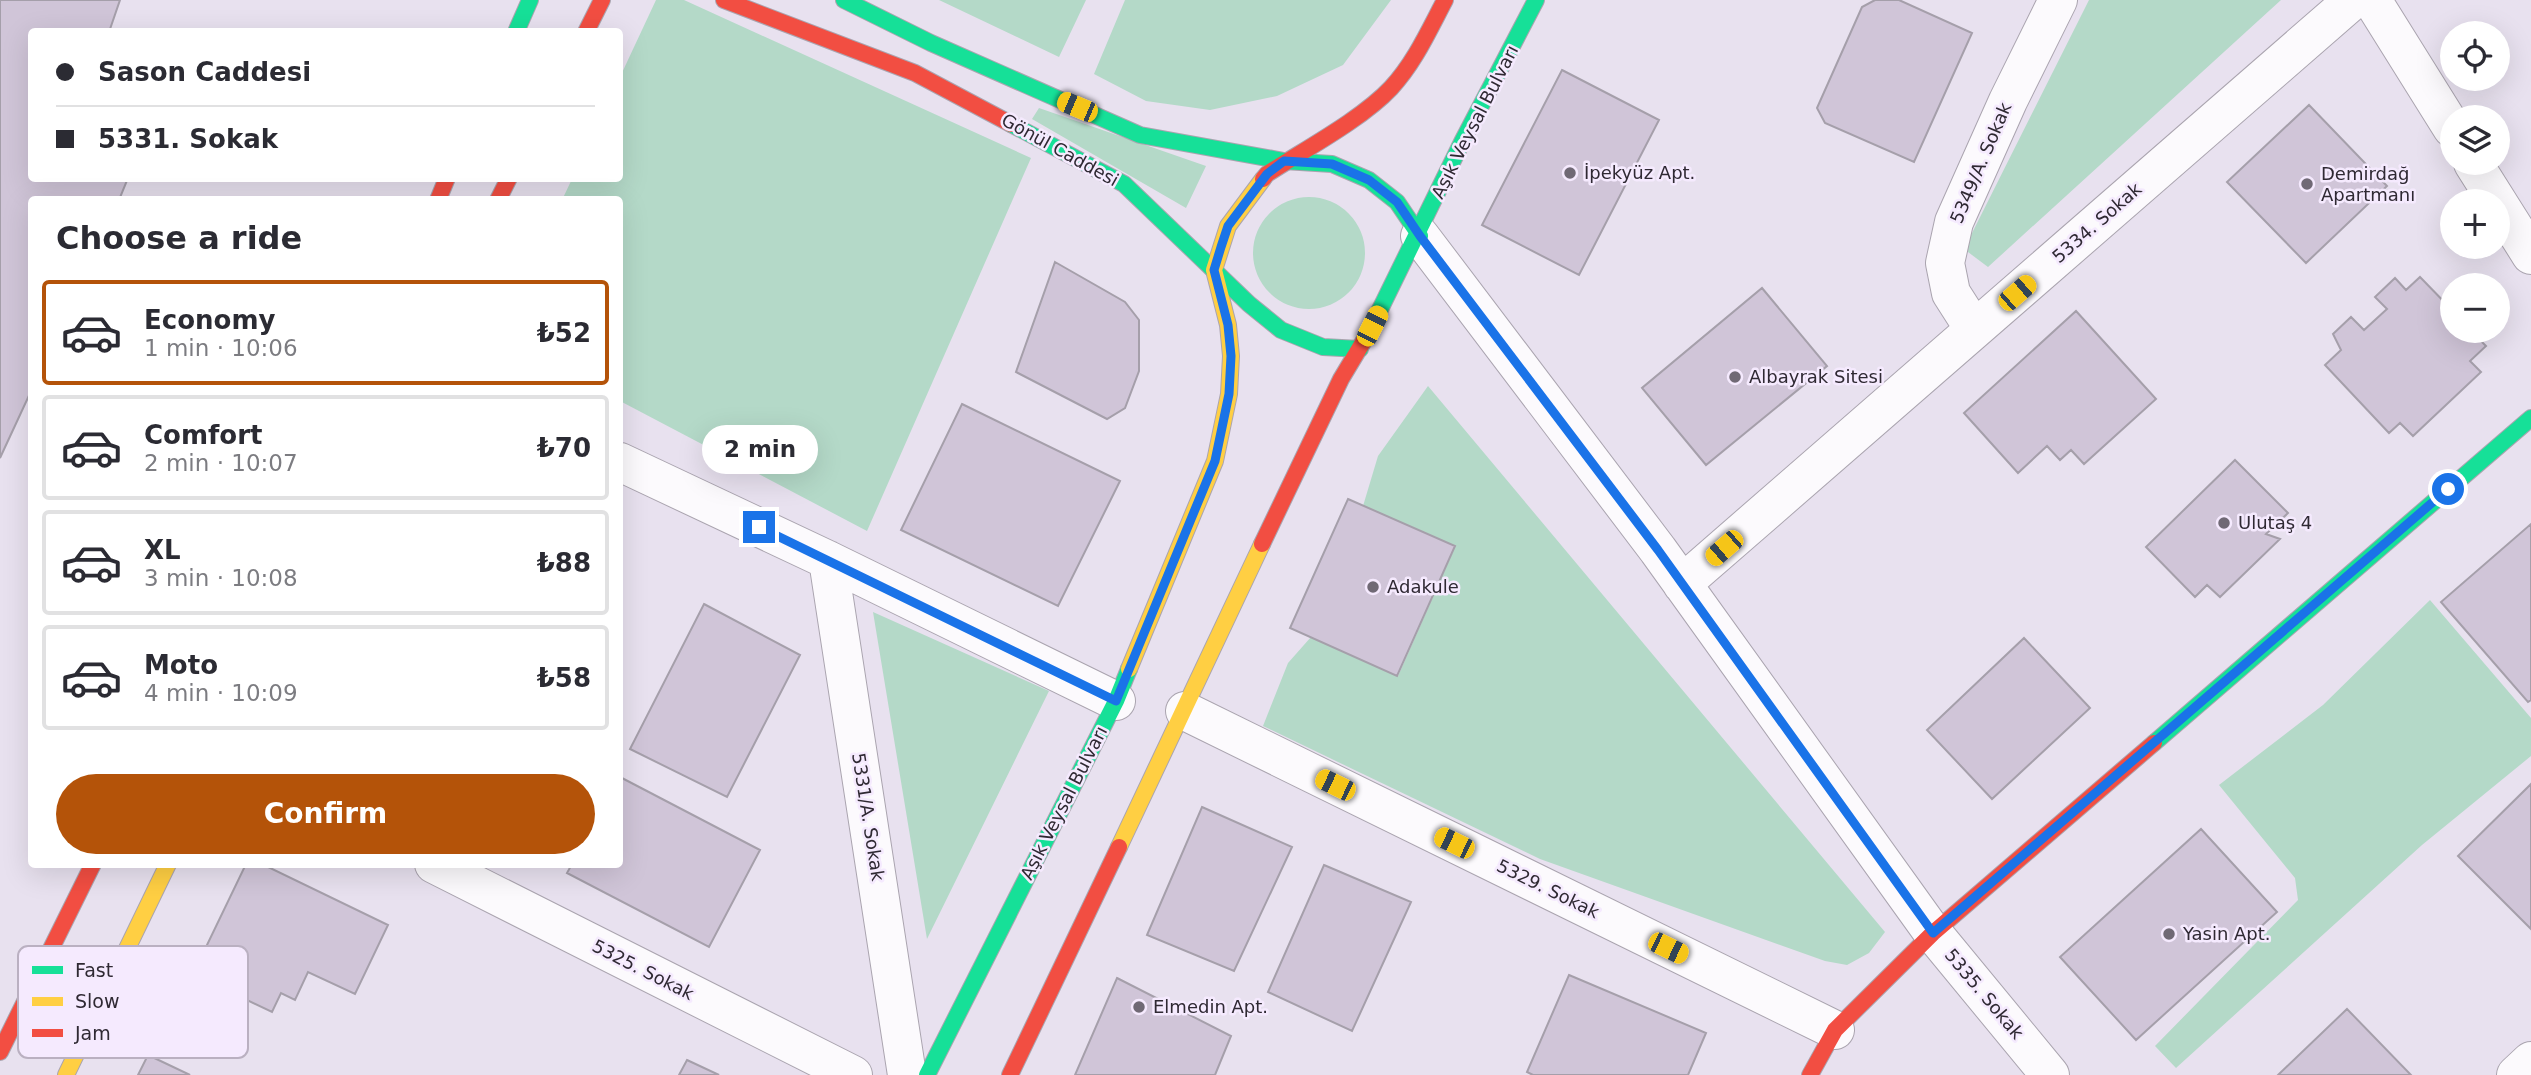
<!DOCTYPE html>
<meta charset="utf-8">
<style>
:root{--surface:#fff;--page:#f2f2f3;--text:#2b2b33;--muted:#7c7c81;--line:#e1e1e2;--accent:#b45309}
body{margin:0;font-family:"DejaVu Sans",sans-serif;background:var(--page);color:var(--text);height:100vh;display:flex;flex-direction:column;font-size:26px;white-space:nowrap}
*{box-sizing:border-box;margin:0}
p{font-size:23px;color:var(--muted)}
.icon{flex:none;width:38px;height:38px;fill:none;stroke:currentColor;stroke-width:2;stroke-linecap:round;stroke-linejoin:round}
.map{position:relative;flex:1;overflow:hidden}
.side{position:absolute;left:28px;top:196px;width:595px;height:672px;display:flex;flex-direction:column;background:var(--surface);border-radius:7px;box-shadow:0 7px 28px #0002}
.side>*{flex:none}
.guide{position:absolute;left:28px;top:28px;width:595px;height:154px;border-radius:7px;box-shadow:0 7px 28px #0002;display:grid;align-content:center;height:154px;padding:0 28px;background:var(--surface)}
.fabs{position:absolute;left:2440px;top:21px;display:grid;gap:14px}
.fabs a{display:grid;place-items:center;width:70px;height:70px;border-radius:50%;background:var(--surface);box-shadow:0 7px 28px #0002;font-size:35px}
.end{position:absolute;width:32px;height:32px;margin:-16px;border:9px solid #1a73e8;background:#fff;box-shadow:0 0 0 4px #fff}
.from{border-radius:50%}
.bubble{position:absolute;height:49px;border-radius:24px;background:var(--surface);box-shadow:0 7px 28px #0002;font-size:23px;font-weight:600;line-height:49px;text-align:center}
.car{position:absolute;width:21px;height:42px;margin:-21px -10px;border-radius:9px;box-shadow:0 0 5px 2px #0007;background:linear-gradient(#f5c518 24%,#345 0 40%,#f5c518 0 76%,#345 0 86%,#f5c518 0)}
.guide b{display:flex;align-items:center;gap:24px;height:66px;font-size:26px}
.guide b+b{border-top:2px solid var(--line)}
.guide i{width:18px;height:18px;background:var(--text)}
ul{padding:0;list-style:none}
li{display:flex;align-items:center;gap:21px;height:105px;margin:0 14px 10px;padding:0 14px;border:4px solid var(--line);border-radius:7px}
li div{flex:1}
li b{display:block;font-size:26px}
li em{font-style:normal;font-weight:600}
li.selected{border-color:var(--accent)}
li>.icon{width:63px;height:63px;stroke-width:1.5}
h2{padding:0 28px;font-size:32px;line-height:84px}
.primary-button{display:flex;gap:14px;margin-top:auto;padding:14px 28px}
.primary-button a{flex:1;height:80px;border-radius:42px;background:var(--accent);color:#fff;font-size:28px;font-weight:600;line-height:80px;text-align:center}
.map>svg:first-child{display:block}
.green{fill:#b4d9c8}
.building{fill:#d0c5d8;stroke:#a59faa;stroke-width:2}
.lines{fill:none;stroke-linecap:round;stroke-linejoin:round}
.street-casing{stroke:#aaa4af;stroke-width:40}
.fast-casing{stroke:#aaa4af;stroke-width:18}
.slow-casing{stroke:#aaa4af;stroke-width:18}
.jam-casing{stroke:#aaa4af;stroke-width:18}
.street{stroke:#fcfafd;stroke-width:38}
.fast{stroke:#16e098;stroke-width:16}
.slow{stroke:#ffcf43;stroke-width:16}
.jam{stroke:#f24e42;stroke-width:16}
.route{stroke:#1a73e8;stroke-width:9}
.poi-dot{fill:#706975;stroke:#f5eafe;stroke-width:2.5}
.labels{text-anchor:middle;stroke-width:5;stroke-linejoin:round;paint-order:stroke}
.street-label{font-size:18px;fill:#2f2933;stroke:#f5eafe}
.poi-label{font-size:18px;fill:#2f2933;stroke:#f5eafe;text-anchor:start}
.key{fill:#f5eafe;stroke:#bab0c1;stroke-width:2}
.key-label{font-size:19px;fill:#2f2933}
</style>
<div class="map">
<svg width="2531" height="1075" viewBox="0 0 2531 1075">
<rect width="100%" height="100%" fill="#e8e1ef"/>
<!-- green -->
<path class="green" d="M 656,0 L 684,0 L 1031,158 L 867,531 L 620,401 L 620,200 L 562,200 L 572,179 L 620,178 L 620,77 Z
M 939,0 L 1086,0 L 1059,57 Z
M 1125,0 L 1391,0 L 1343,65 L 1277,96 L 1210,110 L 1146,101 L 1094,74 Z
M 2089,0 L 2281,0 L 1988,267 L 1964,249 Z
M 1039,108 L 1206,166 L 1186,208 L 1032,119 Z
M1253 253a56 56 0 1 1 112 0a56 56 0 1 1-112 0Z
M 1428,386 L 1885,932 L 1869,953 L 1847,965 L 1825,961 L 1540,859 L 1263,726 L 1288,663 L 1311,637 L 1398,676 L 1455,547 L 1363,506 L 1378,456 Z
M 2430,600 L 2531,718 L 2531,756 L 2422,845 L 2176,1068 L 2155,1046 L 2298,900 L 2295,878 L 2219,785 L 2323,705 Z
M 873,612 L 1049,691 L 927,939 Z"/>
<!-- building -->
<path class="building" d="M 0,0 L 120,0 L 109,32 L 32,32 L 32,178 L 128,178 L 119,200 L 32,200 L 32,389 L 0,458 Z
M 1875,0 L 1899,0 L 1972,33 L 1914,162 L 1825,123 L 1817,108 L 1862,7 Z
M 1562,70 L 1659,120 L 1579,275 L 1482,225 Z
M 2309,105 L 2387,186 L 2306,263 L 2227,182 Z
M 1055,262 L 1125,302 L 1139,320 L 1139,371 L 1125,408 L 1107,419 L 1016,372 Z
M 2420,277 L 2452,310 L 2452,331 L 2471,331 L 2486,346 L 2470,361 L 2481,372 L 2413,436 L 2400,423 L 2389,433 L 2325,365 L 2341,350 L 2333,334 L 2351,317 L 2364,330 L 2387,309 L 2375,297 L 2395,278 L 2406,290 Z
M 1762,288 L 1827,366 L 1706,465 L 1642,388 Z
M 2076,311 L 2156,399 L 2084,464 L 2071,450 L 2060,460 L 2047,446 L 2018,473 L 1964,413 Z
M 962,404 L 1120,481 L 1058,606 L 901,530 Z
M 2235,460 L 2288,513 L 2266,534 L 2280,539 L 2220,597 L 2207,585 L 2195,597 L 2146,547 Z
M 1348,499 L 1455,546 L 1397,676 L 1290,628 Z
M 2531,524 L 2531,700 L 2528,702 L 2441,602 Z
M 704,604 L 800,655 L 727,797 L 630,749 Z
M 2024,638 L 2090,708 L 1992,799 L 1927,730 Z
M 620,777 L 760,850 L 709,947 L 567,873 L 572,864 L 620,864 Z
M 2531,784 L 2531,929 L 2458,856 Z
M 1202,807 L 1292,847 L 1234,971 L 1147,935 Z
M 2201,829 L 2277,912 L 2136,1040 L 2060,957 Z
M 246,864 L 262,864 L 388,925 L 355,994 L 308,972 L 295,1000 L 281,993 L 272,1012 L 193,974 Z
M 1324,865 L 1411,902 L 1352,1031 L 1268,992 Z
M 1569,975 L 1706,1033 L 1688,1075 L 1533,1075 L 1527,1072 Z
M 1117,978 L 1231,1036 L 1215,1075 L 1075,1075 Z
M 2347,1009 L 2411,1075 L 2278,1075 Z
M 148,1055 L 190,1075 L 138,1075 Z
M 687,1060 L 719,1075 L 679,1075 Z"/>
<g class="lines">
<defs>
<path id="street" d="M 2372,0 L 2452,128
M 2473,163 L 2531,255
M 1420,236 L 1658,550 L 1933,933 L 2050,1075
M 1974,329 L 1951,293 L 1945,263 L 1954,222 L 2008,101 L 2058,0
M 620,462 L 828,560 L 1116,701
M 828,560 L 907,1075
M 1682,584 L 2353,0
M 1185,711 L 1835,1030
M 434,864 L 853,1075
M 2516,1075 L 2531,1061"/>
<path id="fast" d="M 844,0 L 931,43 L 1140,135 L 1284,161 L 1332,164 L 1369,180 L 1397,202 L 1420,236
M 516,32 L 530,0
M 1011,124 L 1124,184 L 1249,304 L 1281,330 L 1323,347 L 1360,349
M 1368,334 L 1462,142 L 1536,0
M 2154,743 L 2531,418
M 927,1075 L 1116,701 L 1129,669"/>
<path id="slow" d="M 1129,669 L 1215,461 L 1229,394 L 1231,356 L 1228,325 L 1214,270 L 1228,226 L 1263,179
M 1119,847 L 1262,544
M 66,1075 L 168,864"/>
<path id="jam" d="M 724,0 L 915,73 L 1011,124
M 586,32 L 602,0
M 1263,179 L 1267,174 C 1304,150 1362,119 1391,88 C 1415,62 1429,30 1445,0
M 438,200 L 447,178
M 498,200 L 509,178
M 1262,544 L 1341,379 L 1368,334
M 0,1052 L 93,864
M 1010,1075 L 1119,847
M 1810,1075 L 1835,1030 L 1933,933 L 2154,743"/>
</defs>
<!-- street casing -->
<use href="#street" class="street-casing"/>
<!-- fast casing -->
<use href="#fast" class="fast-casing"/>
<!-- slow casing -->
<use href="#slow" class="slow-casing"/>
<!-- jam casing -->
<use href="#jam" class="jam-casing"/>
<!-- street -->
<use href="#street" class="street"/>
<!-- fast -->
<use href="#fast" class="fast"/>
<!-- slow -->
<use href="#slow" class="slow"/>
<!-- jam -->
<use href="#jam" class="jam"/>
</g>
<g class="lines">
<!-- route -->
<path class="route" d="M 759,527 L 1116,701 L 1215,461 L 1229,394 L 1231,356 L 1228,325 L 1214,270 L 1221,247 L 1228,226 L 1267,174 L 1284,161 L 1332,164 L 1369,180 L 1397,202 L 1420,236 L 1658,550 L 1933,933 L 2448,489"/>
</g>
<!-- markers -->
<g class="poi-dot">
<circle cx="1570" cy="173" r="7"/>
<circle cx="2307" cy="184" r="7"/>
<circle cx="1735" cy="377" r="7"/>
<circle cx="2224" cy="523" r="7"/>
<circle cx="1373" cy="587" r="7"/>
<circle cx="2169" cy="934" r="7"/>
<circle cx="1139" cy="1007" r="7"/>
</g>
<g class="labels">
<!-- street labels -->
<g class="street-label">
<text transform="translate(1475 122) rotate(-63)" y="6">Aşık Veysal Bulvarı</text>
<text transform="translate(1060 150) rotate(29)" y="6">Gönül Caddesi</text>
<text transform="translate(1981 163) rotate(-67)" y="6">5349/A. Sokak</text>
<text transform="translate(2097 223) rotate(-41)" y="6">5334. Sokak</text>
<text transform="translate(1064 803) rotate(-63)" y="6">Aşık Veysal Bulvarı</text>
<text transform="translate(868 817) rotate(81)" y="6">5331/A. Sokak</text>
<text transform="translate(1548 889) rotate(26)" y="6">5329. Sokak</text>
<text transform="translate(643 970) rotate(27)" y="6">5325. Sokak</text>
<text transform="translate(1984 994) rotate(50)" y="6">5335. Sokak</text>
</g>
<!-- poi labels -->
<g class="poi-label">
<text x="1584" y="179">İpekyüz Apt.</text>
<text x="2321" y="180">Demirdağ<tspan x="2321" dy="21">Apartmanı</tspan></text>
<text x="1749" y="383">Albayrak Sitesi</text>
<text x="2238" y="529">Ulutaş 4</text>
<text x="1387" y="593">Adakule</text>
<text x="2183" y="940">Yasin Apt.</text>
<text x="1153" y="1013">Elmedin Apt.</text>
</g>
</g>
<!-- legend -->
<rect x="18" y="946" width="230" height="112" rx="10" class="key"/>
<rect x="32" y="966" width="31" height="8" fill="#16e098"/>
<rect x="32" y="997" width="31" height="9" fill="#ffcf43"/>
<rect x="32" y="1029" width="31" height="8" fill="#f24e42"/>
<g class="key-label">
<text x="75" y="977">Fast</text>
<text x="75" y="1008">Slow</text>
<text x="75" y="1040">Jam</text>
</g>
</svg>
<div class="fabs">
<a><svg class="icon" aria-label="locate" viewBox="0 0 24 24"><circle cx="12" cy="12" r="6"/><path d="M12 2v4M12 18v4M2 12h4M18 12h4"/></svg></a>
<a><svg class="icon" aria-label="layers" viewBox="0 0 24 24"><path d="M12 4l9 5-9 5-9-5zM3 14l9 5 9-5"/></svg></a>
<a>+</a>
<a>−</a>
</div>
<i class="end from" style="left:2448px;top:489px"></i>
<i class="end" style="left:759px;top:527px"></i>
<div class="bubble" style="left:702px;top:425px;width:116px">2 min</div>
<i class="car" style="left:1077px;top:107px;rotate:293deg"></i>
<i class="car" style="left:2017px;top:293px;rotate:49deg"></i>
<i class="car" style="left:1372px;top:326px;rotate:27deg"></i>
<i class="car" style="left:1724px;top:548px;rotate:229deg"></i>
<i class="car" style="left:1335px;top:785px;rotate:296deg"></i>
<i class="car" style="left:1454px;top:843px;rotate:296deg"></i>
<i class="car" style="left:1668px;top:948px;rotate:116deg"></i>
<div class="guide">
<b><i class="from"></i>Sason Caddesi</b>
<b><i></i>5331. Sokak</b>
</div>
<section class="side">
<h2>Choose a ride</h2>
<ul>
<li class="selected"><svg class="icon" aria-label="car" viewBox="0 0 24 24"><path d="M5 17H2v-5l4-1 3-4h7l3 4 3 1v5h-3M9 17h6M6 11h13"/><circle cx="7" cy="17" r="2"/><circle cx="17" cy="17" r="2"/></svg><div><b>Economy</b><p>1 min · 10:06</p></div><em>₺52</em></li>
<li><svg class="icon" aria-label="car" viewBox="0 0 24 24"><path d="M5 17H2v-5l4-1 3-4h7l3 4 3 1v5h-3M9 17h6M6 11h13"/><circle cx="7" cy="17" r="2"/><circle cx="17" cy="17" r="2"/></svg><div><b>Comfort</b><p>2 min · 10:07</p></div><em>₺70</em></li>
<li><svg class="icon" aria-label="car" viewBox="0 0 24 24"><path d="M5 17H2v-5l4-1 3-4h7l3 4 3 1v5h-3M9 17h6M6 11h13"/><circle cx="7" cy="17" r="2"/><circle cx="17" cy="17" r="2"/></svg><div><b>XL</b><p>3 min · 10:08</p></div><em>₺88</em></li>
<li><svg class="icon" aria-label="car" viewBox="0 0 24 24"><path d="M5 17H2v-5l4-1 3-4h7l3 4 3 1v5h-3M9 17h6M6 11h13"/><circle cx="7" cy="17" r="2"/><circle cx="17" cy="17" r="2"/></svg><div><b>Moto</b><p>4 min · 10:09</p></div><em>₺58</em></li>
</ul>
<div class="primary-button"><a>Confirm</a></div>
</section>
</div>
